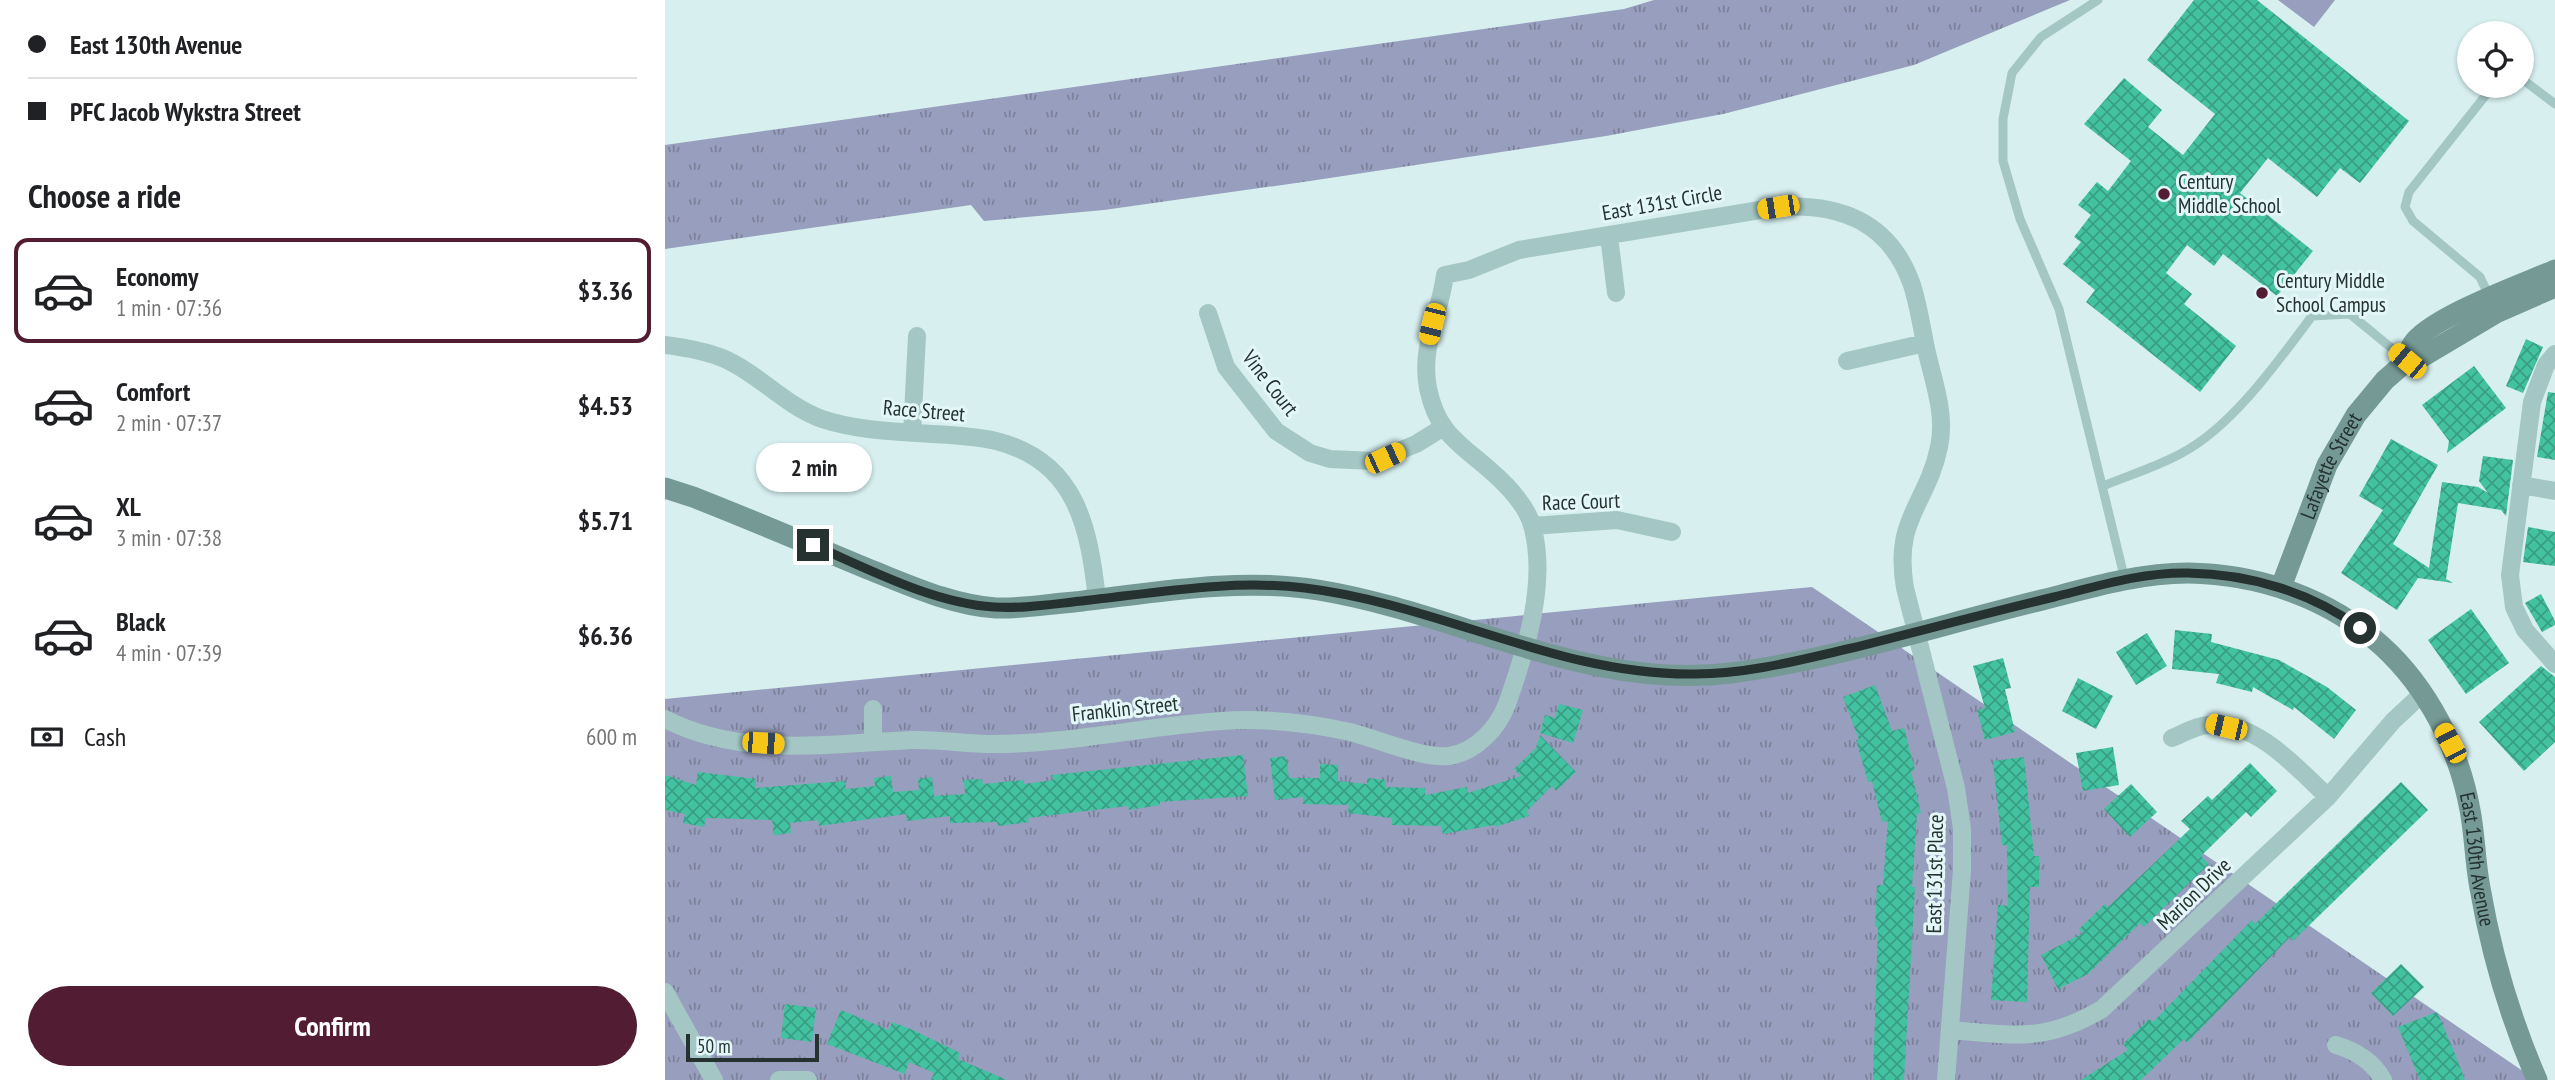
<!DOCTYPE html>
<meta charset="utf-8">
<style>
:root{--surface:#fff;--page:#f6f6f6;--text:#202124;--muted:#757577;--line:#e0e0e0;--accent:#521d33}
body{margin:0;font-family:"PT Sans Narrow",sans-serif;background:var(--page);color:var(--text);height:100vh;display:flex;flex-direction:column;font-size:26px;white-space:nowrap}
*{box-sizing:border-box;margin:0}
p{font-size:23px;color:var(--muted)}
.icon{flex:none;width:38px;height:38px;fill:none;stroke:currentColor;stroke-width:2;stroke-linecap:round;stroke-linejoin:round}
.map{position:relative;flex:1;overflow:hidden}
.side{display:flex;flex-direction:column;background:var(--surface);width:665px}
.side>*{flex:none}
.banner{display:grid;align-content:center;height:154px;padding:0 28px;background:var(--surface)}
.tools{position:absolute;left:1792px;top:21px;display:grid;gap:14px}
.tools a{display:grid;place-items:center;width:77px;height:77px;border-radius:50%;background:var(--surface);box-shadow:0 2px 5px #0004;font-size:35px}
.scale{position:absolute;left:21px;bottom:18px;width:133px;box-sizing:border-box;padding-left:7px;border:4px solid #253230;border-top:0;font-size:19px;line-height:24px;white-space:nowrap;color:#253230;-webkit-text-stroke:5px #e3f7f8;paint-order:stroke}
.end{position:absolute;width:32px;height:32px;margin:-16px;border:9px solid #253230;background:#fff;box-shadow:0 0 0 4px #fff}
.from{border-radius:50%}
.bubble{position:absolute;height:49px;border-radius:24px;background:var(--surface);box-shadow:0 2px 5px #0004;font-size:23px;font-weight:700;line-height:49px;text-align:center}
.car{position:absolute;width:21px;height:42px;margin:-21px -10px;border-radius:9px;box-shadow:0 0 5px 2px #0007;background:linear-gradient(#f5c518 24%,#345 0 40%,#f5c518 0 76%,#345 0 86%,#f5c518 0)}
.banner b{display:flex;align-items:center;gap:24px;height:66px;font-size:26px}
.banner b+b{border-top:2px solid var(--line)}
.banner i{width:18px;height:18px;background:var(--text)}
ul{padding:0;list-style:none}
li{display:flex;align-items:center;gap:21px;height:105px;margin:0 14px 10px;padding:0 14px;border:4px solid transparent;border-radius:14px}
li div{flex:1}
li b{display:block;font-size:26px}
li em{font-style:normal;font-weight:700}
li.current{border-color:var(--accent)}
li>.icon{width:63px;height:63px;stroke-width:1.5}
h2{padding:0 28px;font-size:32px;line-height:84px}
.pay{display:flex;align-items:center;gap:18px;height:77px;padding:0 28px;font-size:26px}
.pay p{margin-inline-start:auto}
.button{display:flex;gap:14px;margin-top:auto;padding:14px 28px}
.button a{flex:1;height:80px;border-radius:42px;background:var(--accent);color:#fff;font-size:28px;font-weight:700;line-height:80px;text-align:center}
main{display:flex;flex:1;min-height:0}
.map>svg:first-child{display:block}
.grass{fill:url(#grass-tufts)}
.pitch{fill:#989ebd}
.building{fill:url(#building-cross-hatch)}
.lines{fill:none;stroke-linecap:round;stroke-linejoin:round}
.lane{stroke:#a4c7c5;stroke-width:9}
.street{stroke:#a4c7c5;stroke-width:18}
.secondary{stroke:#759a95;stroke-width:21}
.route{stroke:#253230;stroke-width:9}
.poi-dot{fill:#521d33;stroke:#e3f7f8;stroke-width:2.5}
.labels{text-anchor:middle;stroke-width:6;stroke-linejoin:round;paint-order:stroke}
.poi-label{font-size:21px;fill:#253230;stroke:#e3f7f8;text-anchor:start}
.street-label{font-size:21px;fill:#253230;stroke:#e3f7f8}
</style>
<main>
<section class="side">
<div class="banner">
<b><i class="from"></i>East 130th Avenue</b>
<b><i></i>PFC Jacob Wykstra Street</b>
</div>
<h2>Choose a ride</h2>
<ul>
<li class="current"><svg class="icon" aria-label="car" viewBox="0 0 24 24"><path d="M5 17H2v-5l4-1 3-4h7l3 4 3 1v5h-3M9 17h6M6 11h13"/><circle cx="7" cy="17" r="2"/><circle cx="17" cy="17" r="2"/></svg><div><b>Economy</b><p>1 min · 07:36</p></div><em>$3.36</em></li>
<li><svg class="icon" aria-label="car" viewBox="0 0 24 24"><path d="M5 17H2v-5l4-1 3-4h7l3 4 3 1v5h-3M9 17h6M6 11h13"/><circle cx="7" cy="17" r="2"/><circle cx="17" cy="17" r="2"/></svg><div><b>Comfort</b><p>2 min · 07:37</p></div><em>$4.53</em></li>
<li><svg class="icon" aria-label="car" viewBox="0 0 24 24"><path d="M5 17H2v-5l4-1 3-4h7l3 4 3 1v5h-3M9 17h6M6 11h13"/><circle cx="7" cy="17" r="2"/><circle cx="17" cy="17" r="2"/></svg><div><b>XL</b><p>3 min · 07:38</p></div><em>$5.71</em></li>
<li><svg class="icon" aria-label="car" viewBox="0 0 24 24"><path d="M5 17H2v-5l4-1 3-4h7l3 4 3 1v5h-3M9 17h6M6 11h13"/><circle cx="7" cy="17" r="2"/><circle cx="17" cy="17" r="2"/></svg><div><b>Black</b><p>4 min · 07:39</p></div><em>$6.36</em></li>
</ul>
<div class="pay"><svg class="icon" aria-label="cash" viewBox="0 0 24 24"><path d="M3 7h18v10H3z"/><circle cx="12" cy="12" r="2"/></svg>Cash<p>600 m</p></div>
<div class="button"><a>Confirm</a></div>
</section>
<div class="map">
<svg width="1890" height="1080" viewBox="0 0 1890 1080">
<defs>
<pattern id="grass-tufts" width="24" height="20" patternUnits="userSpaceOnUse" patternTransform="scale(1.75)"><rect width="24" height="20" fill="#989ebd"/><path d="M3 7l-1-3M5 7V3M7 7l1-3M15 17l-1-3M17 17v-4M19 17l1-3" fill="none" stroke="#7c819a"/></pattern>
<pattern id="building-cross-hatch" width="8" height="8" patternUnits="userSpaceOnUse" patternTransform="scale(1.75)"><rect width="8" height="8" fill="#43c2a2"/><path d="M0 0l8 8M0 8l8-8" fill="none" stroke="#389e84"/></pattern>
</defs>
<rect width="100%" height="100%" fill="#d7efef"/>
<!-- grass -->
<path class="grass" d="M 989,0 L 1405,0 L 1249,65 L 1058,114 L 941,136 L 645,181 L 439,210 L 319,221 L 306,205 L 0,249 L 0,145 L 959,9 Z
M 1147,587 L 1871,1080 L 0,1080 L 0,699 Z"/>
<!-- pitch -->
<path class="pitch" d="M 1613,0 L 1670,0 L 1649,27 Z"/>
<!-- building -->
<path class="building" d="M 1529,0 L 1592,0 L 1744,121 L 1695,183 L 1675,168 L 1652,197 L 1603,158 L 1575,193 L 1648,251 L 1612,296 L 1558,254 L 1549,266 L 1522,245 L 1501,273 L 1527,294 L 1519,304 L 1571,346 L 1535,392 L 1421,302 L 1430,290 L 1398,264 L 1416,242 L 1409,237 L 1426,215 L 1413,205 L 1432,182 L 1443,191 L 1466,161 L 1419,124 L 1459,78 L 1497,110 L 1483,127 L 1518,155 L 1550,114 L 1482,60 Z
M 1861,339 L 1878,347 L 1858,393 L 1841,386 Z
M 1809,366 L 1841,408 L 1782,453 L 1784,441 L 1757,405 Z
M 1883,392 L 1890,393 L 1890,460 L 1872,457 Z
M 1726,439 L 1773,465 L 1728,544 L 1764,568 L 1777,482 L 1813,487 L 1823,493 L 1814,481 L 1818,456 L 1848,460 L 1841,516 L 1836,510 L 1793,503 L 1781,579 L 1788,583 L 1753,578 L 1732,610 L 1676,573 L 1718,510 L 1694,496 Z
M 1863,527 L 1890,532 L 1890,566 L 1858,562 Z
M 1876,594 L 1890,621 L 1890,625 L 1877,632 L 1860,603 Z
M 1806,609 L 1844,663 L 1801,694 L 1763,640 Z
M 1510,630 L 1547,634 L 1546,642 L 1614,660 L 1662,687 L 1691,710 L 1669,739 L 1629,707 L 1628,710 L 1588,687 L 1587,692 L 1551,683 L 1554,674 L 1507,669 Z
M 1482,633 L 1502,666 L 1471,685 L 1451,652 Z
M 1338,658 L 1346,688 L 1340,689 L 1350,732 L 1320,740 L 1312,710 L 1320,708 L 1308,666 Z
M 1876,666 L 1890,677 L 1890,742 L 1859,771 L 1814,722 Z
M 1413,678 L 1448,696 L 1431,729 L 1397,711 Z
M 1210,685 L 1227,731 L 1239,728 L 1250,770 L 1246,771 L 1256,813 L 1252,814 L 1247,887 L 1250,887 L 1239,1080 L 1208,1080 L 1213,927 L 1210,927 L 1212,885 L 1218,885 L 1223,821 L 1217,822 L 1207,781 L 1203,782 L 1191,740 L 1194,740 L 1178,697 Z
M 894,704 L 918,710 L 908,743 L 875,733 L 880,715 L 890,718 Z
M 875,735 L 911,772 L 891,791 L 887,786 L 862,811 L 864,816 L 830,827 L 829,825 L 778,834 L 776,826 L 727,825 L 727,818 L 683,813 L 684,805 L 638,804 L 638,797 L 610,800 L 605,758 L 621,756 L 624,778 L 655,778 L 655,764 L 673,765 L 673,781 L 702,784 L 702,778 L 721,780 L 721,787 L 760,788 L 760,795 L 802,787 L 803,793 L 856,776 L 849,769 L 871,748 Z
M 1448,747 L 1454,785 L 1418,791 L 1411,753 Z
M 578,755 L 583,796 L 495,802 L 495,805 L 464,810 L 463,806 L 363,818 L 364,822 L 333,826 L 332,822 L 285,823 L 285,816 L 242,821 L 241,814 L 154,826 L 153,820 L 125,823 L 126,833 L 109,835 L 107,820 L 41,818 L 39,827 L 18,823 L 20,814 L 0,810 L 0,775 L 31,785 L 33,772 L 91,779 L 91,788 L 180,781 L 181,789 L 210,786 L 209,778 L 226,776 L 228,792 L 254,790 L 253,779 L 267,777 L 269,796 L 300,794 L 299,780 L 317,779 L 318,784 L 359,780 L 359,784 L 388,780 L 387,775 Z
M 1359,757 L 1369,856 L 1374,856 L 1374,887 L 1365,887 L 1362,1002 L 1326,1000 L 1333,905 L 1343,906 L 1342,845 L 1337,845 L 1328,761 Z
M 1585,763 L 1612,791 L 1586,817 L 1581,812 L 1536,856 L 1544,864 L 1479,927 L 1475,923 L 1423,974 L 1393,989 L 1376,955 L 1418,933 L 1414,929 L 1440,904 L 1443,907 L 1525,829 L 1516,821 L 1543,796 L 1547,800 Z
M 1736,782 L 1763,810 L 1628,941 L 1625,937 L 1522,1043 L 1519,1039 L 1476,1080 L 1416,1080 L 1463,1050 L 1458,1044 L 1484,1019 L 1488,1022 L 1587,920 L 1590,924 Z
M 1466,784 L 1492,812 L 1465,837 L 1439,809 Z
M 1736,964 L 1759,987 L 1728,1016 L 1706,993 Z
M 120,1004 L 151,1008 L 147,1042 L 116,1038 Z
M 176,1010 L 224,1030 L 227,1022 L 248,1030 L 295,1053 L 293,1059 L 342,1080 L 266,1080 L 269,1073 L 244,1062 L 240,1074 L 162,1044 Z
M 1772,1012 L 1788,1049 L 1800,1080 L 1755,1080 L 1733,1027 Z"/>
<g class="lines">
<!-- lane -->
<path class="lane" d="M 1433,0 L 1376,37 L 1347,73 L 1338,119 L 1338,161 L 1355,219 L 1394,309 L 1460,580
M 1857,79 L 1890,104
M 1825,298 L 1815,277 L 1748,221 L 1740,207 L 1744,192 L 1828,86
M 1438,486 C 1472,472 1511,461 1540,438 C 1580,408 1617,356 1647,316 L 1685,314 L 1741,360"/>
<!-- street -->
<path class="street" d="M 944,236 L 951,293
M 543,313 L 561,367 L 611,431 L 645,453 L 665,459 L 709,461 L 751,444 L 777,428
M 0,345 C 21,348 42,351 62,360 C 96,376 121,406 157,419 C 187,429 220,431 252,433 C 278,435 306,435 331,441 C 412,461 424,528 432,599
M 1890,354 L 1881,365 L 1867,402 L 1845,575 L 1849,607 L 1860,630 L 1890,664
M 1182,361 L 1260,343
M 247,433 L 252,336
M 1856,485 L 1890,491
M 867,526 L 952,520 L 1007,532
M 0,719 C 75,758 164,744 246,740 C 274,739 300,744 328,744 C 404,744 481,726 557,721 C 600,718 644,723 685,732 C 713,739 757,759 784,756 C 811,752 833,728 842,704 C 861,650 883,582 867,525 C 861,505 842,485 826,471 C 794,443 772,433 763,388 C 755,347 775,314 780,275 L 804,270 L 854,250 L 1113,207 C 1176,203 1225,222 1247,285 C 1254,307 1257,330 1262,353 C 1269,383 1281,415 1274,447 C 1262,505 1228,518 1240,588 L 1291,788 L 1297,829 L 1297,870 L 1281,1080
M 1507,738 C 1519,733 1530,726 1543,725 C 1590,719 1632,768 1663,797
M 208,742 L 208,709
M 0,992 L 49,1080
M 1285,1030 C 1348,1035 1380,1043 1437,1009 L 1663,797 L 1728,721 L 1757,694
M 1671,1045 C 1691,1051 1708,1061 1718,1080
M 114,1080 L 143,1080"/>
<!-- secondary -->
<g class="secondary">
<path d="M 1742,361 C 1743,356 1744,349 1747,345 C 1763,318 1858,284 1890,270"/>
<path id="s1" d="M 0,488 L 28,497 C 87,520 145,545 203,569 C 244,585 286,605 331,608 C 357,609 383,604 409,602 C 488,593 573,577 653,590 C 790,612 923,691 1066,673 C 1172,659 1277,624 1381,599 C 1427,587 1475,573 1523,573 C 1594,574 1664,598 1717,646 C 1763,688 1794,749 1805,810 C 1810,836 1810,862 1815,888 C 1826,952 1846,1020 1872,1080"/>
<path id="s2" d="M 1616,587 L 1662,465 L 1691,415 L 1720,380 L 1742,361 L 1757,357 L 1831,313 L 1890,287"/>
</g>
</g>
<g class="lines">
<!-- route -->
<path class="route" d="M 148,545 C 204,569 267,603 329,607 C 358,609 388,604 417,601 C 490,593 567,579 640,588 C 773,604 894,676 1030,674 C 1083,674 1135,660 1187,648 C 1255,631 1322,613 1389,597 C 1433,586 1478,572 1523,573 C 1585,574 1645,592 1695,628"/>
</g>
<!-- markers -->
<g class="poi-dot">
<circle cx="1499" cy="194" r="7"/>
<circle cx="1597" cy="293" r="7"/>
</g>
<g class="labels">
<!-- poi labels -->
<g class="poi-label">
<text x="1513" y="189">Century<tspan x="1513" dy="24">Middle School</tspan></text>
<text x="1611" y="288">Century Middle<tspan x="1611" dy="24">School Campus</tspan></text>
</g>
<!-- street labels -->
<g class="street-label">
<text transform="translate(997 203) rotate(-10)" y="7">East 131st Circle</text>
<text transform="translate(605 383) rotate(52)" y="7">Vine Court</text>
<text transform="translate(259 411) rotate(5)" y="7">Race Street</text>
<text dy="7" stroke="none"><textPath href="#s2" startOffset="131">Lafayette Street</textPath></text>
<text transform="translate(916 502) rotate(-2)" y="7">Race Court</text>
<text transform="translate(460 709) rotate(-6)" y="7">Franklin Street</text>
<text dy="7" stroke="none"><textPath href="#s1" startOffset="2020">East 130th Avenue</textPath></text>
<text transform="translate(1270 874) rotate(-89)" y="7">East 131st Place</text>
<text transform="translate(1529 894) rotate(-44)" y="7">Marion Drive</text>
</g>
</g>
</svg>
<div class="tools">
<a><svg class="icon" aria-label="locate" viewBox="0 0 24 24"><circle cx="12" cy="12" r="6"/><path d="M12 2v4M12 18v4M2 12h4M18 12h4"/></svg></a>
</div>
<div class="scale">50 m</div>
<i class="end from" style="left:1695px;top:628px"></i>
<i class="end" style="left:148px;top:545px"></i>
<div class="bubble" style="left:91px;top:443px;width:116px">2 min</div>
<i class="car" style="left:1113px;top:207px;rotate:261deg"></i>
<i class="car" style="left:767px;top:324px;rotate:194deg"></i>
<i class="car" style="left:1742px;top:361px;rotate:310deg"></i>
<i class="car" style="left:720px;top:458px;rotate:65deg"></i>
<i class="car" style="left:1561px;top:727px;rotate:283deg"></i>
<i class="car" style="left:98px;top:743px;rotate:94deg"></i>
<i class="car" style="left:1785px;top:743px;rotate:332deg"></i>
</div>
</main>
